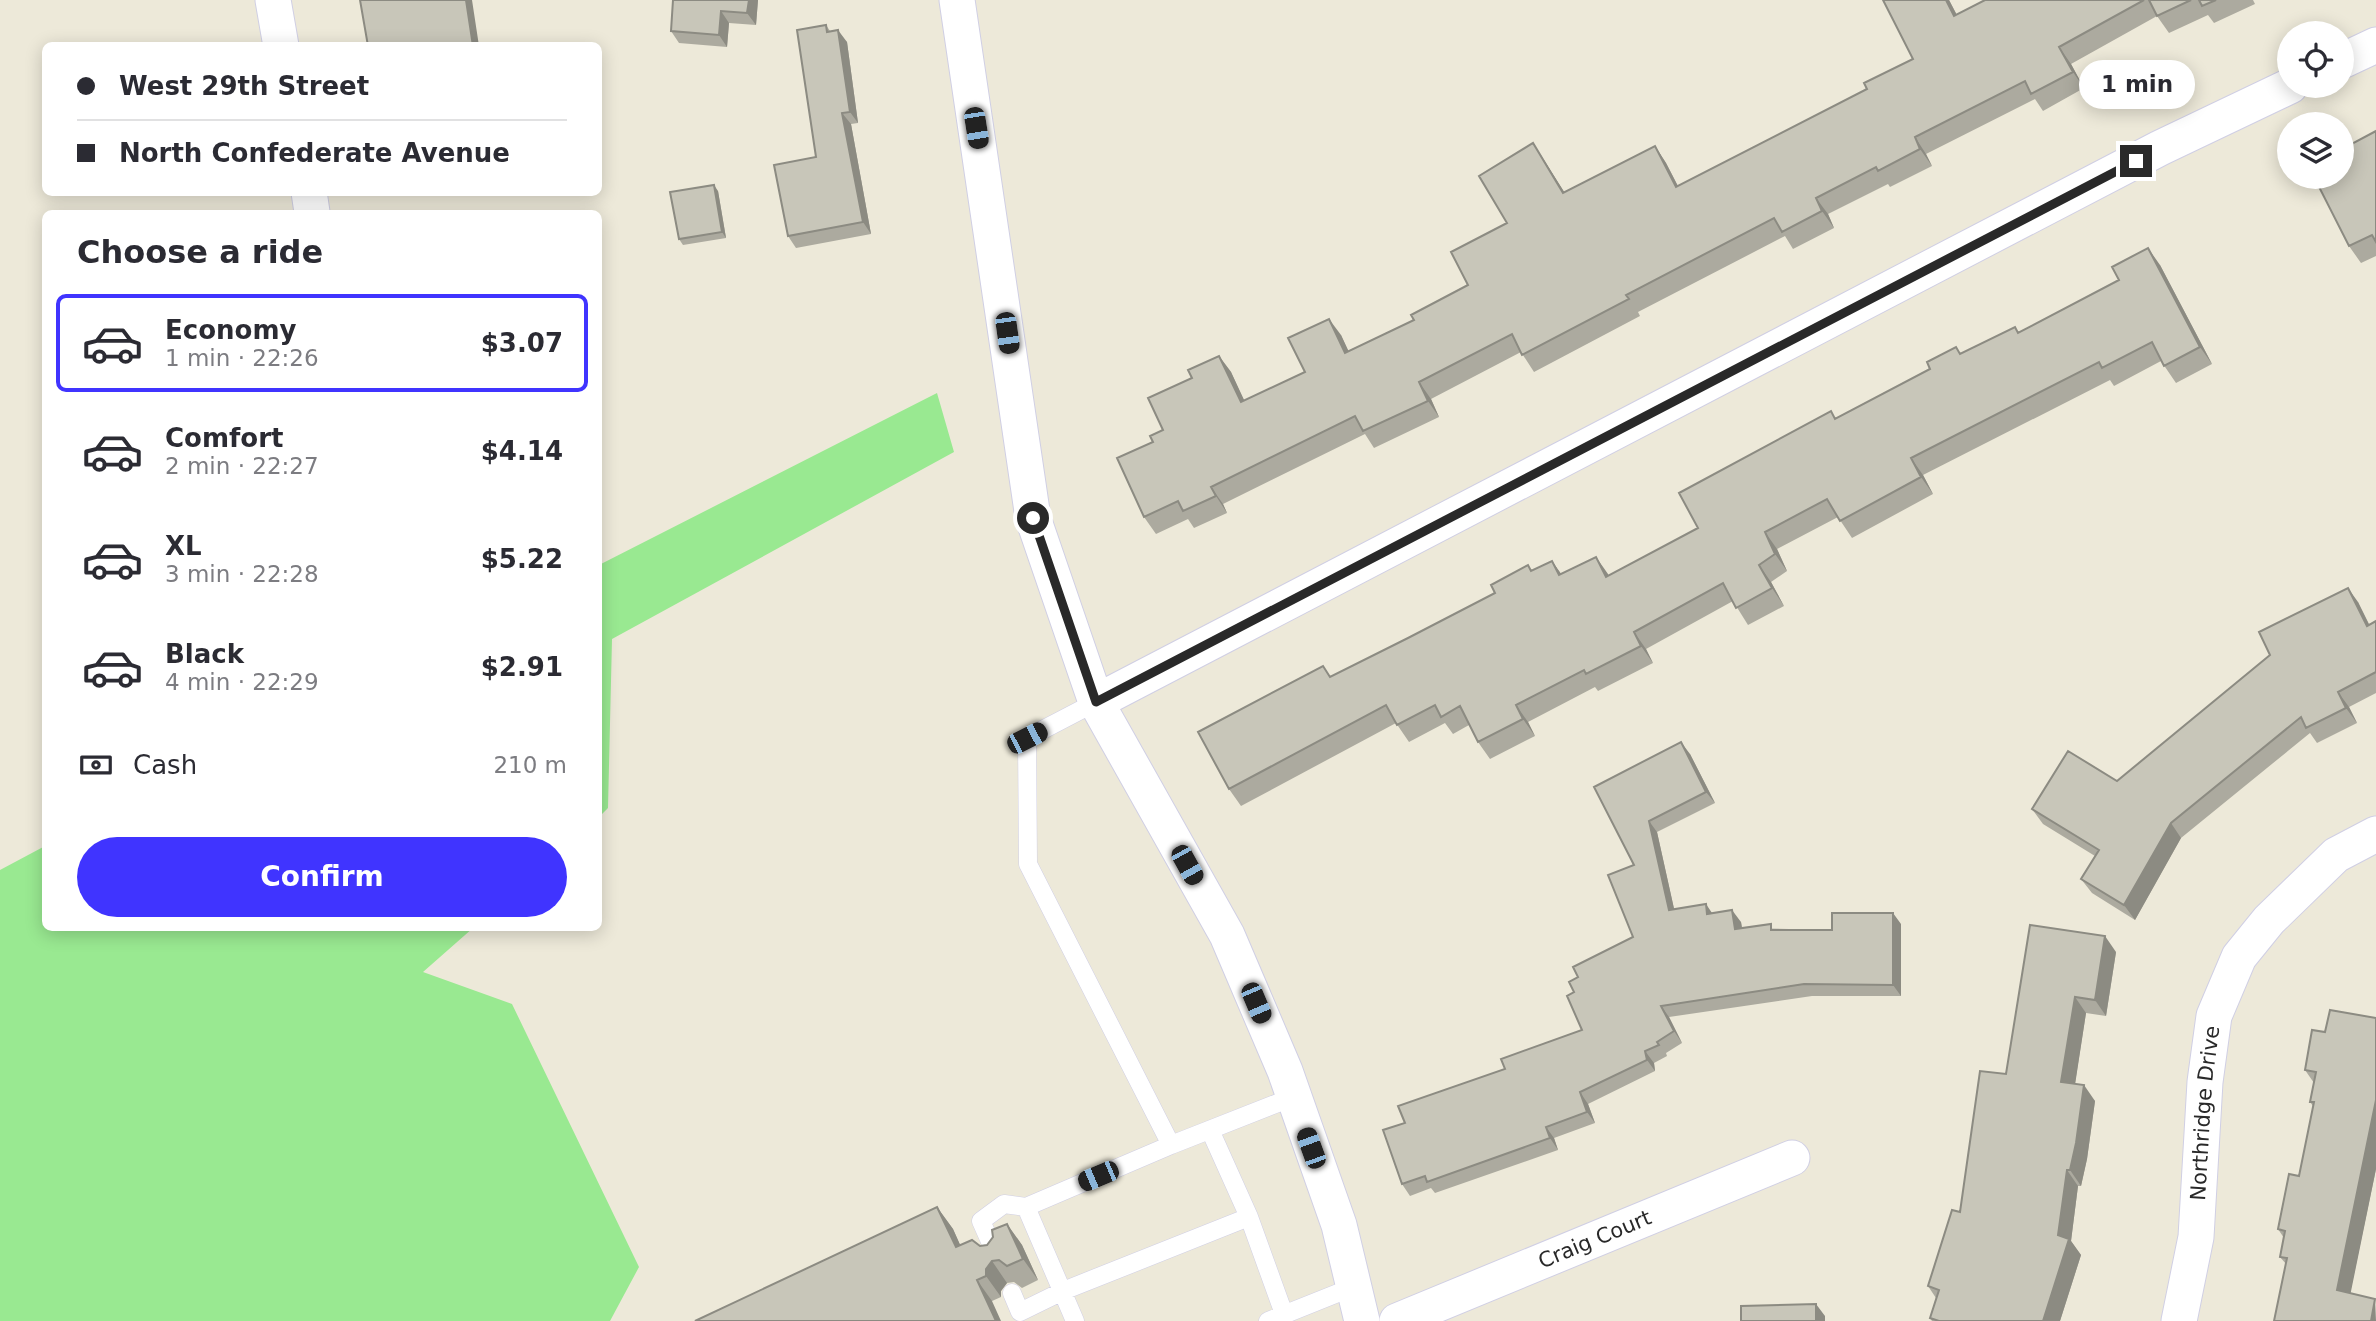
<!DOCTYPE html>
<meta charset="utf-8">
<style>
:root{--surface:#fff;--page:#f2f2f3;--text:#2b2b33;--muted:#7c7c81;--line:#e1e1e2;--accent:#4034ff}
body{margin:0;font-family:"DejaVu Sans",sans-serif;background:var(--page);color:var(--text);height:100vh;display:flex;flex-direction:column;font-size:26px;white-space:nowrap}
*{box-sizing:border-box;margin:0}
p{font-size:23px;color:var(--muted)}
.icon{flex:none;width:38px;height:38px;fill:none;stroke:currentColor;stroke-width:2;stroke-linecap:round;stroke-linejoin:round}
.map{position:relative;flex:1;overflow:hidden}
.drawer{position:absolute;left:42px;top:210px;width:560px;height:721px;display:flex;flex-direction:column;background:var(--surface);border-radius:10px;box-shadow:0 4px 18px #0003}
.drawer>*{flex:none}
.guide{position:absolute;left:42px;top:42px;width:560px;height:154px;border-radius:10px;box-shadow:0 4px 18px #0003;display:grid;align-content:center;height:154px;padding:0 35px;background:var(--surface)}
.fabs{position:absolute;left:2277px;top:21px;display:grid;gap:14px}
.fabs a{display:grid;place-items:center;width:77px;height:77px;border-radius:50%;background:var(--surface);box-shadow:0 4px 18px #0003;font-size:35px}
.end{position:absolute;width:32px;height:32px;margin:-16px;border:9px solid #292929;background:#fff;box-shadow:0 0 0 4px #fff}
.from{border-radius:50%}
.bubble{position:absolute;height:49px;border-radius:24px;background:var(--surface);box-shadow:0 4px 18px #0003;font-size:23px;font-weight:600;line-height:49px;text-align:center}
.car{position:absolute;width:21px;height:42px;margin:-21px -10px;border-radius:9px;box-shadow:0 0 5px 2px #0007;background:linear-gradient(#222 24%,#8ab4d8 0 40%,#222 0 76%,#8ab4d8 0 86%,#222 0)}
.guide b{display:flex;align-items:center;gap:24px;height:66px;font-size:26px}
.guide b+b{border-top:2px solid var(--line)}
.guide i{width:18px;height:18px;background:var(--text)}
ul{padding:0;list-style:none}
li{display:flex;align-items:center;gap:21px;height:98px;margin:0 14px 10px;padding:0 21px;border:4px solid transparent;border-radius:10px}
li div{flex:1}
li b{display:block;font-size:26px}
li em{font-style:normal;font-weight:600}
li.on{border-color:var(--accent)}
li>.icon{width:63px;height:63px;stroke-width:1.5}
h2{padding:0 35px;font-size:32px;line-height:84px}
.pay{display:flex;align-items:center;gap:18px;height:77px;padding:0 35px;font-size:26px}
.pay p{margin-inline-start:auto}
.primary-button{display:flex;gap:14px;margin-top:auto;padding:14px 35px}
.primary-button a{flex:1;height:80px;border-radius:42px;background:var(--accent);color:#fff;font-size:28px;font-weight:600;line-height:80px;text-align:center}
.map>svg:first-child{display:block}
.green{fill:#99e991}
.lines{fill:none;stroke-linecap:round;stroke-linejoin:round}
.lane-casing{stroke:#d0cfe4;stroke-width:19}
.street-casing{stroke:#d0cfe4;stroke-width:37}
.lane{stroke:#fff;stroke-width:18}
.street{stroke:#fff;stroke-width:35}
.wall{fill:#acaa9f}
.shaded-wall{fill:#8c8b82}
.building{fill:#c8c6b9;stroke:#8c8b82;stroke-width:2}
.route{stroke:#292929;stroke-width:9}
.labels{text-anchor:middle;stroke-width:6;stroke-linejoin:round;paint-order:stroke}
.street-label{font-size:21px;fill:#292929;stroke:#fff}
</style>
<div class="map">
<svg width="2376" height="1321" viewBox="0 0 2376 1321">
<rect width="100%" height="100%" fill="#ede9d9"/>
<!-- green -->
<path class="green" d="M 937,393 L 954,452 L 612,639 L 608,808 L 599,817 L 599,565 Z
M 45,846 L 46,928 L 473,928 L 423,972 L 512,1004 L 639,1267 L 610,1321 L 0,1321 L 0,870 Z"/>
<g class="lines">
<defs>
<path id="lane" d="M 1096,702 L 1027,738 L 1028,864 L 1171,1145
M 1210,1130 L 1249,1217 L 1284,1314
M 997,1257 L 981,1221 L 1004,1204 L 1026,1207
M 1012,1293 L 1020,1312 L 1063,1291 L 1249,1217
M 1075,1321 L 1026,1207 L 1171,1145 L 1293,1097
M 1268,1321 L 1353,1287"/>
<g id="street">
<path d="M 273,0 L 281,46"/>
<path d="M 957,0 L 1033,518 L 1096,702 L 1227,935 L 1285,1071 L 1339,1225 L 1362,1321"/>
<path d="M 2342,61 L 2376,45"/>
<path d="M 309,192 L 312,212"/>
<path d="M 1096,702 L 2160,148 L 2290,86"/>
<path id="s1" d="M 1397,1321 L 1792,1158"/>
<path id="s2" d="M 2179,1321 L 2196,1237 L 2205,1082 L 2214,1016 L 2239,957 L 2269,920 L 2336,855 L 2376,834"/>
</g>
</defs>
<!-- lane casing -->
<use href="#lane" class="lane-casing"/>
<!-- street casing -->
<use href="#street" class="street-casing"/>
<!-- lane -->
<use href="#lane" class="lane"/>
<!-- street -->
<use href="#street" class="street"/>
</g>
<!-- wall -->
<path class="wall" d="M 673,0 L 758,0 L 756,25 L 729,23 L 727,47 L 679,43 L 671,31 Z
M 1883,0 L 1949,0 L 1957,15 L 1985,0 L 2253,0 L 2255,4 L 2214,23 L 2208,15 L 2169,33 L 2157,16 L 2071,64 L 2084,88 L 2043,111 L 2035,99 L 1926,154 L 1932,166 L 1890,187 L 1888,184 L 1828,214 L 1834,228 L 1793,249 L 1785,236 L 1638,312 L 1640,316 L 1534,372 L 1521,352 L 1431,399 L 1439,417 L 1374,448 L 1365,434 L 1223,504 L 1227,513 L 1194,528 L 1188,519 L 1156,534 L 1144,517 L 1153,442 L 1163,430 L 1192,378 L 1219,356 L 1231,372 L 1244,401 L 1305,372 L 1341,335 L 1348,351 L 1414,320 L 1468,285 L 1507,223 L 1533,143 L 1564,192 L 1655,146 L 1666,163 L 1678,186 L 1867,89 L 1913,59 Z
M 826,25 L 830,31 L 847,42 L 858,123 L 851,124 L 871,234 L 796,248 L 788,236 L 816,157 Z
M 2376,131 L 2376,256 L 2361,263 L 2349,246 Z
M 718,191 L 726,238 L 683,245 L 679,239 Z
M 2160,265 L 2212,364 L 2176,383 L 2161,361 L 2114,386 L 2110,380 L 1923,475 L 1933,494 L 1852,538 L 1838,517 L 1777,549 L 1787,571 L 1771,582 L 1784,606 L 1748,625 L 1733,601 L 1646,649 L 1653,663 L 1598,691 L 1595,687 L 1528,722 L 1535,736 L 1490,759 L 1478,742 L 1469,725 L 1453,734 L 1445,723 L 1409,742 L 1396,723 L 1241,806 L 1229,789 L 1331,677 L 1495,593 L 1528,565 L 1532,571 L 1552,561 L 1561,574 L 1609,576 L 1698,528 L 1836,418 L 1961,354 L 2019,333 Z
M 2358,602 L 2369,624 L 2376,621 L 2376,693 L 2349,707 L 2357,723 L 2317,743 L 2310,733 L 2181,838 L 2135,920 L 2092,893 L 2081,879 L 2095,856 L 2043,824 L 2032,809 L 2117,781 Z
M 1690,754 L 1715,803 L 1657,832 L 1674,909 L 1712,913 L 1741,922 L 1742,928 L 1832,930 L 1901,924 L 1901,996 L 1812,996 L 1669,1017 L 1682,1043 L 1666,1053 L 1667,1056 L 1654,1063 L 1655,1071 L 1588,1104 L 1595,1123 L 1554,1138 L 1558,1150 L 1435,1193 L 1431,1188 L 1410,1196 L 1402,1184 L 1405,1123 L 1505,1069 L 1582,1030 L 1574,992 L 1578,977 L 1633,937 L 1634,865 L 1594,787 Z
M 2116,952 L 2106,1016 L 2086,1013 L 2075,1083 L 2095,1101 L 2087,1159 L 2081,1186 L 2078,1186 L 2071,1241 L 2081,1255 L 2060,1321 L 1932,1321 L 1930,1318 L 1936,1298 L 1928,1286 L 1960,1212 L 2006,1074 Z
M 2312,1030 L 2376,1169 L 2350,1293 L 2376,1321 L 2286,1264 L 2280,1257 L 2284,1238 L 2278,1229 L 2299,1176 L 2313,1106 L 2310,1102 L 2314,1083 L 2305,1070 Z
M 937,1207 L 953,1229 L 960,1245 L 980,1246 L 987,1245 L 1007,1224 L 1022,1245 L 1038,1280 L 1022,1288 L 1014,1282 L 1007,1283 L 1001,1291 L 1001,1297 L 992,1301 L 695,1321 Z"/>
<!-- shaded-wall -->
<path class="shaded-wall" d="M 466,0 L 472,0 L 479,46 L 473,46 Z
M 749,0 L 758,0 L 756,25 L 747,13 Z
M 1946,0 L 1949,0 L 1966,33 L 1954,16 Z
M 721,11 L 729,23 L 727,47 L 719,35 Z
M 838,30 L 847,42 L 858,123 L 850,112 Z
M 2059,47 L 2071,64 L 2084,88 L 2073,72 Z
M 842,113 L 851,124 L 871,234 L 863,222 Z
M 1915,137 L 1926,154 L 1932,166 L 1920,149 Z
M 1533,143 L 1544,160 L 1575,209 L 1563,193 Z
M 1655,146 L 1666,163 L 1687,204 L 1676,187 Z
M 714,185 L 718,191 L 726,238 L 722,232 Z
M 1816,198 L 1828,214 L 1834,228 L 1822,211 Z
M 2148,248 L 2160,265 L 2212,364 L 2200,347 Z
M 1329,319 L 1341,335 L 1357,369 L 1345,353 Z
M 1219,356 L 1231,372 L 1253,419 L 1241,402 Z
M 1419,382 L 1431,399 L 1439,417 L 1428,401 Z
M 1911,458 L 1923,475 L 1933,494 L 1921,477 Z
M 1211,487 L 1223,504 L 1227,513 L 1216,496 Z
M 1765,532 L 1777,549 L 1787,571 L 1775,554 Z
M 1596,557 L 1608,574 L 1618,594 L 1606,577 Z
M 1552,561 L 1564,578 L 1559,575 Z
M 1759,565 L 1771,582 L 1784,606 L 1772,588 Z
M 2348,588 L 2358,602 L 2376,639 L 2367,626 Z
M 1634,632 L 1646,649 L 1653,663 L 1641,646 Z
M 2338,692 L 2349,707 L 2357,723 L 2346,708 Z
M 1516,705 L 1528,722 L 1535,736 L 1523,719 Z
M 1681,742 L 1690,754 L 1715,803 L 1706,792 Z
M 1649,821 L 1657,832 L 1677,922 L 1669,910 Z
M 2171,823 L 2181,838 L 2135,920 L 2124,905 Z
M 1706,904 L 1714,916 L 1707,914 Z
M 1732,910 L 1741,922 L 1744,941 L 1735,929 Z
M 1893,913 L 1901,924 L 1901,996 L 1893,985 Z
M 2105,936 L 2116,952 L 2106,1016 L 2095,1000 Z
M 2075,997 L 2086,1013 L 2073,1098 L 2061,1082 Z
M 1661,1006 L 1669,1017 L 1682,1043 L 1674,1031 Z
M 1645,1051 L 1654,1063 L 1655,1071 L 1647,1060 Z
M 2084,1085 L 2095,1101 L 2087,1159 L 2081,1186 L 2070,1170 Z
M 1580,1092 L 1588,1104 L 1595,1123 L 1587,1112 Z
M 2376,1100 L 2376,1169 L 2348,1306 L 2337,1290 Z
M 1546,1127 L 1554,1138 L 1558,1150 L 1550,1138 Z
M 2067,1170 L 2078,1186 L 2071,1241 L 2081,1255 L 2060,1321 L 2043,1321 L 2058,1235 Z
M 937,1207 L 953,1229 L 971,1269 L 956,1247 Z
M 1007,1224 L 1022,1245 L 1038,1280 L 1023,1259 Z
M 992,1261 L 1007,1283 L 1001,1291 L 1001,1297 L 986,1276 L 986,1269 Z
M 977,1280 L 992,1301 L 1001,1321 L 996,1321 Z
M 2375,1299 L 2376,1321 L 2371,1321 Z
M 1816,1304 L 1825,1316 L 1825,1321 L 1816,1321 Z"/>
<!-- building -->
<path class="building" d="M 360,0 L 466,0 L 473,46 L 368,46 Z
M 673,0 L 749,0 L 747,13 L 721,11 L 719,35 L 671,31 Z
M 1883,0 L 1946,0 L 1954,16 L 1985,0 L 2144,0 L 2059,47 L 2073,72 L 2031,94 L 2025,81 L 1915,137 L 1920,149 L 1878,171 L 1876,167 L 1816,198 L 1822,211 L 1782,232 L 1774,218 L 1626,295 L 1629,299 L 1522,355 L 1512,334 L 1419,382 L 1428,401 L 1363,431 L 1355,416 L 1211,487 L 1216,496 L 1183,511 L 1178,501 L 1144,517 L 1117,458 L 1153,442 L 1150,436 L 1163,430 L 1148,398 L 1192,378 L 1188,370 L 1219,356 L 1241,402 L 1305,372 L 1288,338 L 1329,319 L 1345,353 L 1414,320 L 1411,315 L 1468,285 L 1451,252 L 1507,223 L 1479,176 L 1533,143 L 1563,193 L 1655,146 L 1676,187 L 1867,89 L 1864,83 L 1913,59 Z
M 2149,0 L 2191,0 L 2157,16 Z
M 2199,0 L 2216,0 L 2202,6 Z
M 826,25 L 827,32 L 838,30 L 850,112 L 842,113 L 863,222 L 788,236 L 774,165 L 816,157 L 797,30 Z
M 2376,131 L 2376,242 L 2372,235 L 2349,246 L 2314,177 L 2342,177 L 2342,149 Z
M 714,185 L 722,232 L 679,239 L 670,192 Z
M 2148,248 L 2200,347 L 2164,366 L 2152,342 L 2102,368 L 2099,362 L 1911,458 L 1921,477 L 1840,521 L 1827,499 L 1765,532 L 1775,554 L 1759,565 L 1772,588 L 1736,608 L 1723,583 L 1634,632 L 1641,646 L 1586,674 L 1584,670 L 1516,705 L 1523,719 L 1478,742 L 1460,706 L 1441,717 L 1435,705 L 1397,725 L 1386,705 L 1229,789 L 1198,732 L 1323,666 L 1330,677 L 1408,638 L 1495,593 L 1491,585 L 1528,565 L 1531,571 L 1552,561 L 1559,575 L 1596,557 L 1606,577 L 1698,528 L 1679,493 L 1831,411 L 1835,419 L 1930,369 L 1927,362 L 1956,347 L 1960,354 L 2015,327 L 2018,333 L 2119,280 L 2112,267 Z
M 2348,588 L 2367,626 L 2376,621 L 2376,672 L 2338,692 L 2346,708 L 2306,728 L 2301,717 L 2171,823 L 2124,905 L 2081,879 L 2099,850 L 2032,809 L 2068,751 L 2117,781 L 2270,655 L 2259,632 Z
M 1681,742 L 1706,792 L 1649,821 L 1669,910 L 1706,904 L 1707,914 L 1732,910 L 1735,929 L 1771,924 L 1771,930 L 1832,930 L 1832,913 L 1893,913 L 1893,985 L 1804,984 L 1661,1006 L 1674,1031 L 1657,1042 L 1659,1045 L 1645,1051 L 1647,1060 L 1580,1092 L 1587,1112 L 1546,1127 L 1550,1138 L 1427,1182 L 1425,1176 L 1402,1184 L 1383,1130 L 1405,1123 L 1398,1106 L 1505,1069 L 1501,1059 L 1582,1030 L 1567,996 L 1574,992 L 1569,982 L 1578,977 L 1573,967 L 1633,937 L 1608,875 L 1634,865 L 1594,787 Z
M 2030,925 L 2105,936 L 2095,1000 L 2075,997 L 2061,1082 L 2084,1085 L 2076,1143 L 2070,1170 L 2067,1170 L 2058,1235 L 2069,1239 L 2043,1321 L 1939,1321 L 1930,1318 L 1939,1290 L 1928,1286 L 1952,1210 L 1960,1212 L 1980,1071 L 2006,1074 Z
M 2330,1010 L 2376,1018 L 2376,1100 L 2337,1290 L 2375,1299 L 2371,1321 L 2274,1321 L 2287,1258 L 2280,1257 L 2285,1231 L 2278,1229 L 2289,1174 L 2299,1176 L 2314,1102 L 2310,1102 L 2316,1072 L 2305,1070 L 2312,1030 L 2325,1032 Z
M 937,1207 L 956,1247 L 972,1240 L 980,1246 L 987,1245 L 993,1237 L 992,1230 L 1007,1224 L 1023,1259 L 1007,1266 L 999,1260 L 992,1261 L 986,1269 L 986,1276 L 977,1280 L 996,1321 L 695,1321 Z
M 1816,1304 L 1816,1321 L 1741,1321 L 1741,1306 Z"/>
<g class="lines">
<!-- route -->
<path class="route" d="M 1033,518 L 1096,702 L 2136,161"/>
</g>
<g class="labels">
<!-- street labels -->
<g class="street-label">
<text dy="7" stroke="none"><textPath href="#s2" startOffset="210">Northridge Drive</textPath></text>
<text dy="7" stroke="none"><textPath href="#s1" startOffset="214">Craig Court</textPath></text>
</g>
</g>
</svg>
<div class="fabs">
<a><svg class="icon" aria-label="locate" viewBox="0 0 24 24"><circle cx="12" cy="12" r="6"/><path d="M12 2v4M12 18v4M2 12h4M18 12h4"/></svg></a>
<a><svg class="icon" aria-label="layers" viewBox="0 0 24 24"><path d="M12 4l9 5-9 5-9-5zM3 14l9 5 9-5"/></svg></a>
</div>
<i class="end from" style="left:1033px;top:518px"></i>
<i class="end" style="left:2136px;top:161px"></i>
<div class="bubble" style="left:2079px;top:60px;width:116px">1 min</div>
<i class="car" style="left:976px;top:128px;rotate:171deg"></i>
<i class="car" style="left:1007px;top:333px;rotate:172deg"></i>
<i class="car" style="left:1027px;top:738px;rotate:63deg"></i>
<i class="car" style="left:1187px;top:865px;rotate:151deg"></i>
<i class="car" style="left:1256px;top:1003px;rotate:157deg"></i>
<i class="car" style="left:1311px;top:1148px;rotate:340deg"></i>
<i class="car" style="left:1098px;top:1176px;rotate:247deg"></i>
<div class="guide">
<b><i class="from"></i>West 29th Street</b>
<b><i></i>North Confederate Avenue</b>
</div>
<section class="drawer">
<h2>Choose a ride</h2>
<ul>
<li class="on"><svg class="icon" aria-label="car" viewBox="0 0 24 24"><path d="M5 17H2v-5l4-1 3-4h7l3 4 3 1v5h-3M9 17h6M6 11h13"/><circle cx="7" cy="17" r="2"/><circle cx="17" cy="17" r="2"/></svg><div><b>Economy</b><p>1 min · 22:26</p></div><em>$3.07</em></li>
<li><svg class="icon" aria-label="car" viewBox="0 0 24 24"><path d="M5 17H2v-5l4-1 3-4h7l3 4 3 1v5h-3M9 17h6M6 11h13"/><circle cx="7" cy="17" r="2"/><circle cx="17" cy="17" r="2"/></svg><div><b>Comfort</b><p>2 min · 22:27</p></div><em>$4.14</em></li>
<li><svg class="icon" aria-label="car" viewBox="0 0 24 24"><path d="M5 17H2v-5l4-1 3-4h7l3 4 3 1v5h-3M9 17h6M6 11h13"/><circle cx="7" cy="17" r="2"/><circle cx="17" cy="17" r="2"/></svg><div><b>XL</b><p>3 min · 22:28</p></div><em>$5.22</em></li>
<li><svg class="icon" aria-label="car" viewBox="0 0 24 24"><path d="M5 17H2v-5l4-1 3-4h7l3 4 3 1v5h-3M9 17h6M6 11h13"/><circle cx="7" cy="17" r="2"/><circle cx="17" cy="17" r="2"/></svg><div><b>Black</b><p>4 min · 22:29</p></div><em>$2.91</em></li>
</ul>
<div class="pay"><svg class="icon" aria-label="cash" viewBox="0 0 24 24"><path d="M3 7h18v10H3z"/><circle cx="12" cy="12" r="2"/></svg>Cash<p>210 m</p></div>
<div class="primary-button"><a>Confirm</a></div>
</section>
</div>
